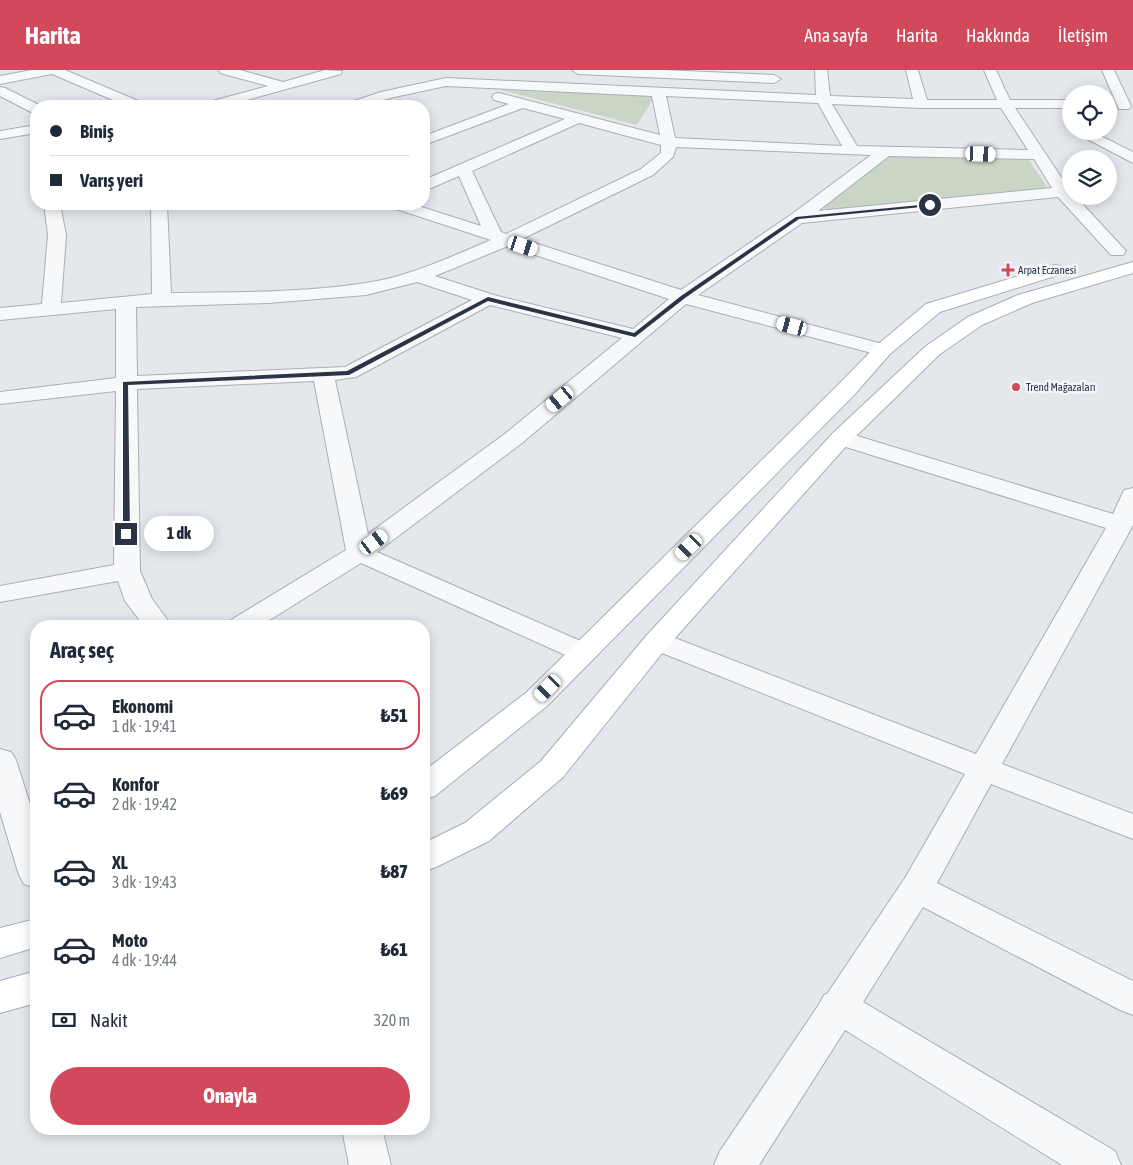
<!DOCTYPE html>
<html lang="tr">
<meta charset="utf-8">
<style>
:root{--surface:#fff;--page:#f2f2f3;--text:#1f2937;--muted:#747a83;--line:#e0e1e3;--accent:#d1495b}
body{margin:0;font-family:"Asap Condensed",sans-serif;background:var(--page);color:var(--text);height:100vh;display:flex;flex-direction:column;font-size:19px;white-space:nowrap}
*{box-sizing:border-box;margin:0}
p{font-size:16px;color:var(--muted)}
.icon{flex:none;width:28px;height:28px;fill:none;stroke:currentColor;stroke-width:2;stroke-linecap:round;stroke-linejoin:round}
.map{position:relative;flex:1;overflow:hidden}
.side{position:absolute;left:30px;top:550px;width:400px;height:515px;display:flex;flex-direction:column;background:var(--surface);border-radius:20px;box-shadow:0 2px 12px #0003}
.side>*{flex:none}
.banner{position:absolute;left:30px;top:30px;width:400px;height:110px;border-radius:20px;box-shadow:0 2px 12px #0003;display:grid;align-content:center;height:110px;padding:0 20px;background:var(--surface)}
.controls{position:absolute;left:1062px;top:15px;display:grid;gap:10px}
.controls a{display:grid;place-items:center;width:55px;height:55px;border-radius:50%;background:var(--surface);box-shadow:0 2px 12px #0003;font-size:25px}
.end{position:absolute;width:22px;height:22px;margin:-11px;border:6px solid #2b3445;background:#fff;box-shadow:0 0 0 2px #fff}
.from{border-radius:50%}
.bubble{position:absolute;height:35px;border-radius:18px;background:var(--surface);box-shadow:0 2px 12px #0003;font-size:16px;font-weight:800;line-height:35px;text-align:center}
.car{position:absolute;width:15px;height:30px;margin:-15px -8px;border-radius:6px;box-shadow:0 0 4px 1px #0007;background:linear-gradient(#fff 24%,#345 0 40%,#fff 0 76%,#345 0 86%,#fff 0)}
.banner b{display:flex;align-items:center;gap:18px;height:48px;font-size:19px}
.banner b+b{border-top:1px solid var(--line)}
.banner i{width:12px;height:12px;background:var(--text)}
ul{padding:0;list-style:none}
li{display:flex;align-items:center;gap:15px;height:70px;margin:0 10px 8px;padding:0 10px;border:2px solid transparent;border-radius:20px}
li div{flex:1}
li b{display:block;font-size:19px}
li em{font-style:normal;font-weight:800}
li.on{border-color:var(--accent)}
li>.icon{width:45px;height:45px;stroke-width:1.5}
h2{padding:0 20px;font-size:22px;line-height:60px}
.pay{display:flex;align-items:center;gap:12px;height:55px;padding:0 20px;font-size:19px}
.pay p{margin-inline-start:auto}
.cta{display:flex;gap:10px;margin-top:auto;padding:10px 20px}
.cta a{flex:1;height:58px;border-radius:30px;background:var(--accent);color:#fff;font-size:20px;font-weight:800;line-height:58px;text-align:center}
header{display:flex;align-items:center;gap:30px;box-sizing:border-box;height:70px;padding:0 25px;background:var(--accent);color:#fff}
header strong{font-size:24px}
nav{display:flex;gap:28px;margin-inline-start:auto;font-size:18px}
.map>svg:first-child{display:block}
.green{fill:#c9d6c5}
.lines{fill:none;stroke-linecap:round;stroke-linejoin:round}
.street-casing{stroke:#a9aeb7;stroke-width:2}
.secondary-casing{stroke:#a9aeb7;stroke-width:2}
.street{fill:#f7f8fa;fill-rule:evenodd}
.secondary{fill:#fff;fill-rule:evenodd}
.route{fill:#2b3445}
.poi-dot{fill:#d1495b;stroke:#f4f6f9;stroke-width:2}
.labels{text-anchor:middle;stroke-width:5;stroke-linejoin:round;paint-order:stroke}
.far-poi-label{font-size:11px;fill:#2b3445;stroke:#f4f6f9;text-anchor:start}
</style>
<header>
<strong>Harita</strong>
<nav><a>Ana sayfa</a><a>Harita</a><a>Hakkında</a><a>İletişim</a></nav>
</header>
<div class="map">
<svg width="1133" height="1095" viewBox="0 0 1133 1095">
<rect width="100%" height="100%" fill="#e4e7ec"/>
<!-- green -->
<path class="green" d="M 501,20 L 656,24 L 637,55 Z
M 893,82 L 1026,86 L 1048,118 L 826,141 L 823,136 Z"/>
<g class="lines">
<defs>
<path id="street" d="M 32,0 L 65,0 L 143,33 L 145,36 L 127,36 L 52,4 L 0,14 L 0,6 Z
M 219,0 L 240,0 L 283,12 L 325,0 L 342,1 L 341,4 L 225,36 L 203,36 L 205,33 L 268,16 L 220,3 Z
M 572,0 L 663,0 L 774,5 L 781,9 L 774,13 L 578,4 Z
M 815,0 L 827,0 L 830,26 L 913,29 L 906,0 L 918,0 L 927,30 L 997,30 L 984,0 L 996,0 L 1010,30 L 1071,30 L 1071,38 L 1015,38 L 1071,122 L 1071,126 L 1075,126 L 1126,181 L 1123,185 L 1111,185 L 1058,127 L 802,153 L 698,225 L 890,276 L 893,280 L 890,284 L 883,286 L 686,234 L 522,373 L 377,482 L 592,576 L 596,582 L 592,588 L 582,591 L 572,588 L 361,493 L 260,556 L 227,556 L 231,550 L 346,480 L 314,311 L 137,319 L 140,501 L 152,529 L 172,556 L 144,556 L 125,531 L 118,511 L 0,532 L 0,516 L 114,495 L 116,321 L 0,334 L 0,322 L 116,308 L 116,239 L 0,250 L 0,238 L 42,234 L 48,165 L 44,134 L 60,134 L 66,165 L 61,233 L 152,224 L 151,134 L 167,134 L 171,223 C 236,222 301,223 365,213 C 409,207 450,187 491,170 L 390,137 L 388,134 L 412,134 L 481,156 L 459,106 L 424,121 L 424,110 L 565,49 L 523,38 L 424,75 L 424,66 L 509,34 L 494,30 L 492,27 L 494,24 L 499,23 L 660,65 L 652,26 L 446,16 L 390,28 L 366,36 L 346,36 L 348,33 L 381,22 L 446,8 L 816,25 ZM 666,26 L 818,33 L 842,76 L 675,68 ZM 832,34 L 921,38 L 1001,38 L 1028,80 L 857,76 ZM 579,53 L 661,75 L 661,83 L 641,99 L 506,164 L 501,162 L 472,101 ZM 676,77 L 871,85 L 792,144 L 681,220 L 522,169 L 653,105 L 673,87 ZM 889,86 L 1034,89 L 1052,118 L 818,141 ZM 508,176 L 669,229 L 633,259 L 494,225 L 435,206 ZM 417,212 L 472,230 L 345,297 L 137,306 L 136,237 L 268,233 L 366,225 ZM 490,235 L 622,268 L 506,363 L 368,464 L 335,310 L 356,307 Z
M 1102,0 L 1114,0 L 1131,36 L 1129,39 L 1119,39 Z
M 0,17 L 5,18 L 41,36 L 36,36 L 36,43 L 31,42 L 0,26 Z
M 36,55 L 36,63 L 0,69 L 0,61 Z
M 1072,61 L 1091,61 L 1133,82 L 1133,93 Z
M 841,361 L 1113,444 L 1124,420 L 1133,418 L 1133,455 L 1002,694 L 1133,744 L 1133,769 L 991,714 L 937,813 L 1133,911 L 1133,945 L 1120,940 L 923,837 L 863,932 L 1115,1081 L 1121,1095 L 1062,1095 L 845,960 L 759,1095 L 714,1095 L 720,1081 L 818,936 L 824,925 L 827,924 L 905,808 L 965,704 L 647,577 L 643,571 L 647,565 L 657,562 L 667,565 L 976,684 L 1106,458 L 833,373 L 830,368 L 833,363 Z
M 0,679 L 11,682 L 16,690 L 36,753 L 36,818 L 24,814 L 19,805 L 0,742 Z
M 342,1059 L 382,1059 L 391,1095 L 349,1095 Z"/>
<path id="secondary" d="M 1133,192 L 1133,203 L 1032,233 L 982,255 L 940,284 L 849,373 L 667,577 L 563,707 L 489,771 L 436,797 L 424,801 L 424,773 L 465,753 L 541,691 L 647,565 L 833,363 L 926,276 L 968,247 L 1018,225 Z
M 1055,195 L 1061,196 L 1064,200 L 1061,204 L 940,242 L 890,284 L 854,325 L 547,636 L 435,726 L 424,729 L 424,701 L 527,622 L 838,315 L 876,276 L 926,234 Z
M 36,849 L 36,877 L 0,888 L 0,858 Z
M 36,901 L 36,933 L 0,943 L 0,911 Z"/>
</defs>
<!-- street casing -->
<use href="#street" class="street-casing"/>
<!-- secondary casing -->
<use href="#secondary" class="secondary-casing"/>
<!-- street -->
<use href="#street" class="street"/>
<!-- secondary -->
<use href="#secondary" class="secondary"/>
</g>
<!-- route -->
<path class="route" d="M 930,134 L 932,136 L 799,149 L 685,228 L 635,267 L 488,231 L 349,305 L 128,315 L 130,464 L 126,466 L 123,464 L 123,312 L 347,301 L 488,227 L 634,263 L 681,226 L 796,147 Z"/>
<!-- markers -->
<g class="poi-dot">
<path d="M1005.5 192.5h5v5h5v5h-5v5h-5v-5h-5v-5h5z"/>
<circle cx="1016" cy="317" r="5"/>
</g>
<g class="labels">
<!-- far-poi labels -->
<g class="far-poi-label">
<text x="1018" y="204">Arpat Eczanesi</text>
<text x="1026" y="321">Trend Mağazaları</text>
</g>
</g>
</svg>
<div class="controls">
<a><svg class="icon" aria-label="locate" viewBox="0 0 24 24"><circle cx="12" cy="12" r="6"/><path d="M12 2v4M12 18v4M2 12h4M18 12h4"/></svg></a>
<a><svg class="icon" aria-label="layers" viewBox="0 0 24 24"><path d="M12 4l9 5-9 5-9-5zM3 14l9 5 9-5"/></svg></a>
</div>
<i class="end from" style="left:930px;top:135px"></i>
<i class="end" style="left:126px;top:464px"></i>
<div class="bubble" style="left:144px;top:446px;width:70px">1 dk</div>
<i class="car" style="left:981px;top:84px;rotate:92deg"></i>
<i class="car" style="left:523px;top:176px;rotate:108deg"></i>
<i class="car" style="left:792px;top:256px;rotate:285deg"></i>
<i class="car" style="left:560px;top:329px;rotate:230deg"></i>
<i class="car" style="left:374px;top:472px;rotate:54deg"></i>
<i class="car" style="left:689px;top:477px;rotate:226deg"></i>
<i class="car" style="left:548px;top:618px;rotate:224deg"></i>
<div class="banner">
<b><i class="from"></i>Biniş</b>
<b><i></i>Varış yeri</b>
</div>
<section class="side">
<h2>Araç seç</h2>
<ul>
<li class="on"><svg class="icon" aria-label="car" viewBox="0 0 24 24"><path d="M5 17H2v-5l4-1 3-4h7l3 4 3 1v5h-3M9 17h6M6 11h13"/><circle cx="7" cy="17" r="2"/><circle cx="17" cy="17" r="2"/></svg><div><b>Ekonomi</b><p>1 dk · 19:41</p></div><em>₺51</em></li>
<li><svg class="icon" aria-label="car" viewBox="0 0 24 24"><path d="M5 17H2v-5l4-1 3-4h7l3 4 3 1v5h-3M9 17h6M6 11h13"/><circle cx="7" cy="17" r="2"/><circle cx="17" cy="17" r="2"/></svg><div><b>Konfor</b><p>2 dk · 19:42</p></div><em>₺69</em></li>
<li><svg class="icon" aria-label="car" viewBox="0 0 24 24"><path d="M5 17H2v-5l4-1 3-4h7l3 4 3 1v5h-3M9 17h6M6 11h13"/><circle cx="7" cy="17" r="2"/><circle cx="17" cy="17" r="2"/></svg><div><b>XL</b><p>3 dk · 19:43</p></div><em>₺87</em></li>
<li><svg class="icon" aria-label="car" viewBox="0 0 24 24"><path d="M5 17H2v-5l4-1 3-4h7l3 4 3 1v5h-3M9 17h6M6 11h13"/><circle cx="7" cy="17" r="2"/><circle cx="17" cy="17" r="2"/></svg><div><b>Moto</b><p>4 dk · 19:44</p></div><em>₺61</em></li>
</ul>
<div class="pay"><svg class="icon" aria-label="cash" viewBox="0 0 24 24"><path d="M3 7h18v10H3z"/><circle cx="12" cy="12" r="2"/></svg>Nakit<p>320 m</p></div>
<div class="cta"><a>Onayla</a></div>
</section>
</div>
